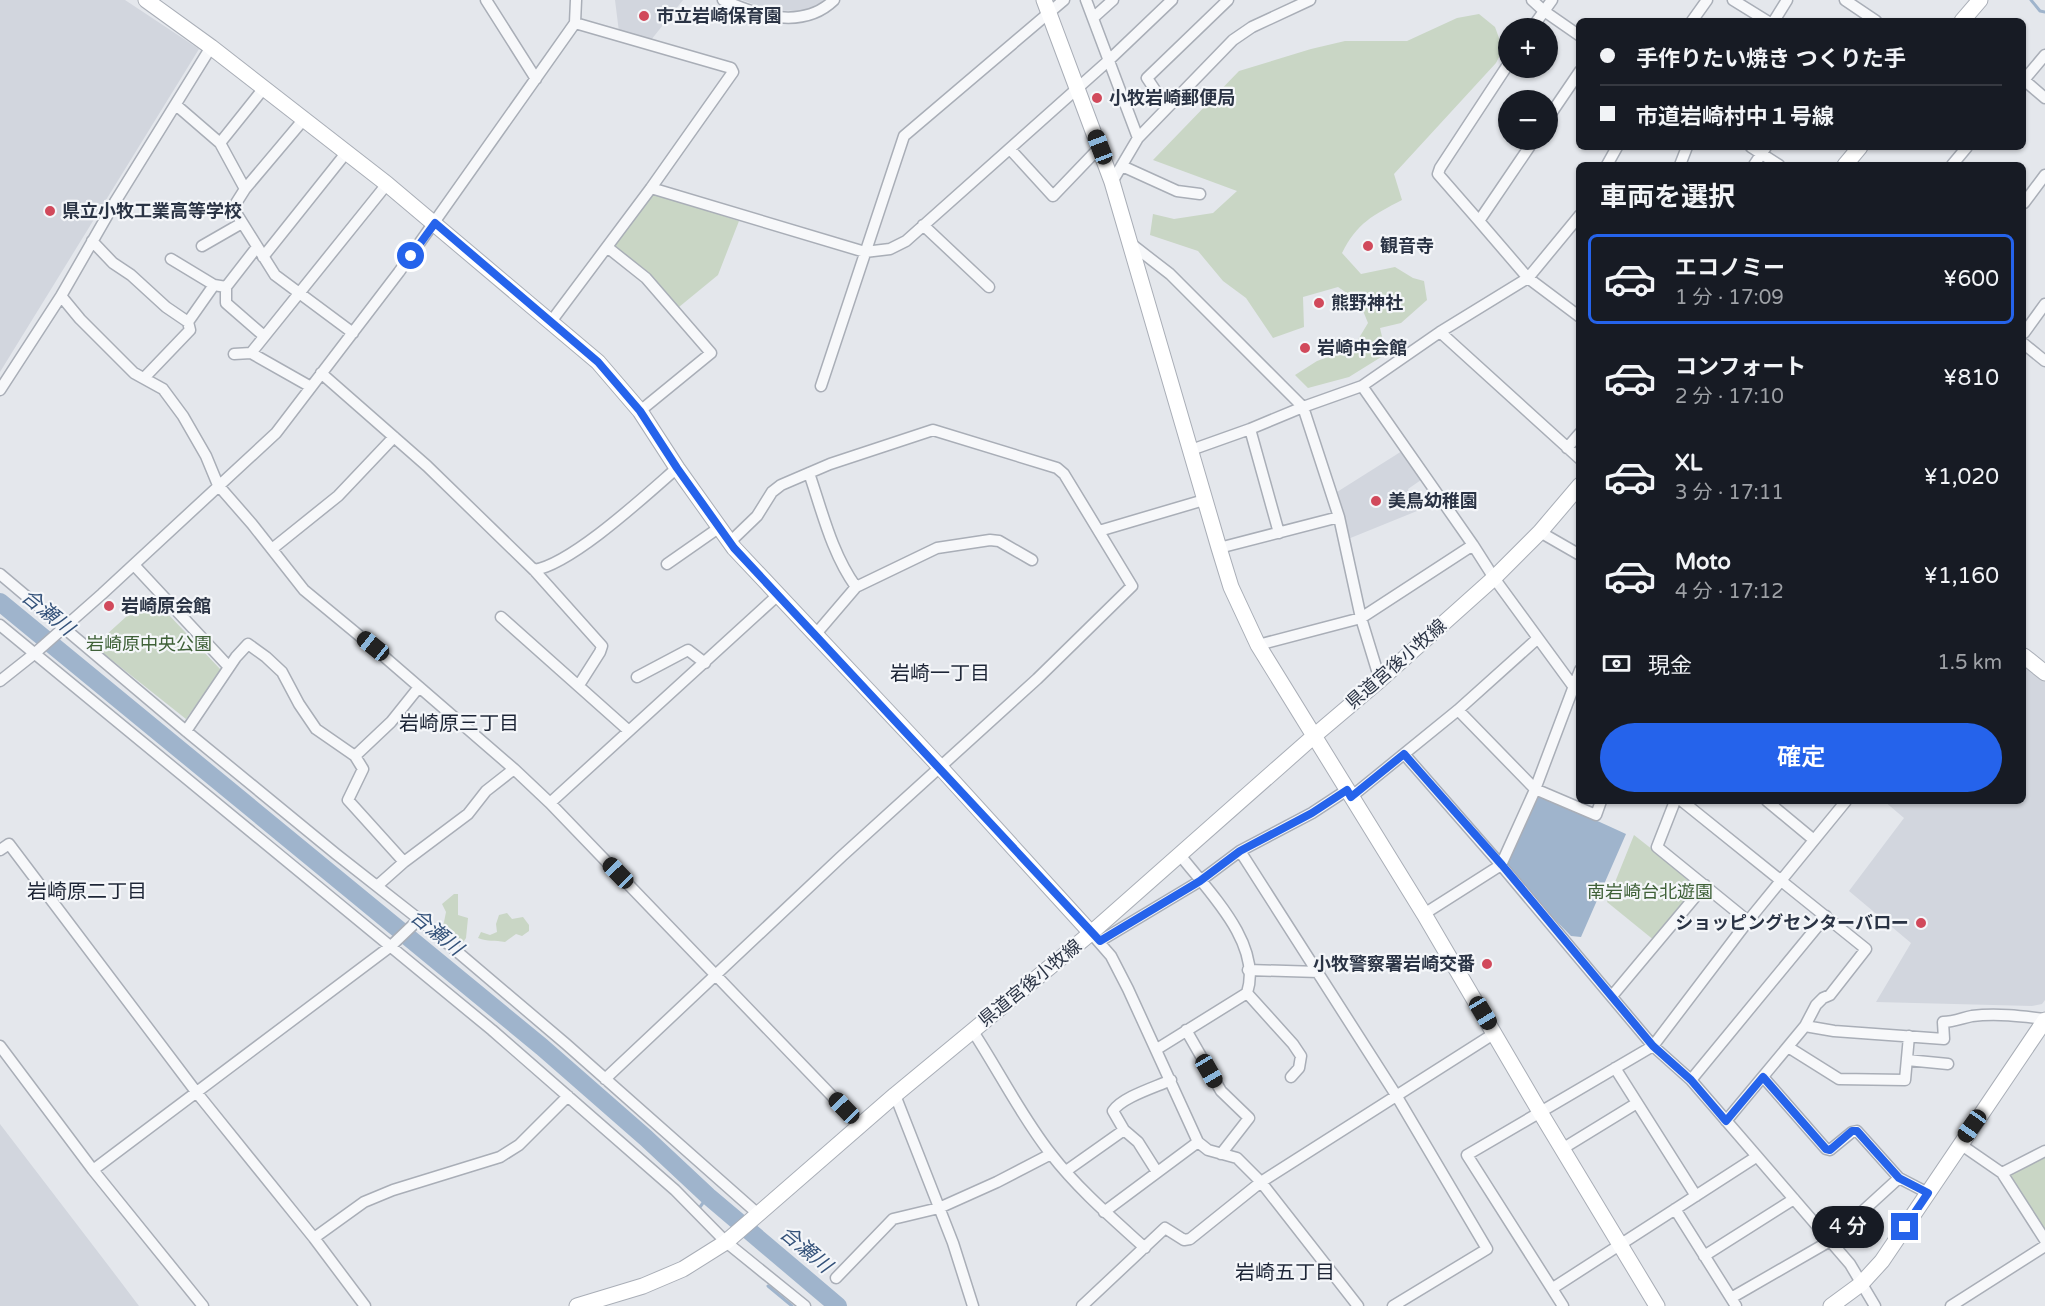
<!DOCTYPE html>
<html lang="ja">
<meta charset="utf-8">
<style>
:root{--surface:#171b24;--page:#242831;--text:#f1f3f6;--muted:#9ea1a6;--line:#363941;--accent:#2563eb}
body{margin:0;font-family:"Varela Round","Noto Sans JP",sans-serif;background:var(--page);color:var(--text);height:100vh;display:flex;flex-direction:column;font-size:22px;white-space:nowrap}
*{box-sizing:border-box;margin:0}
p{font-size:20px;color:var(--muted)}
.icon{flex:none;width:33px;height:33px;fill:none;stroke:currentColor;stroke-width:2;stroke-linecap:round;stroke-linejoin:round}
.map{position:relative;flex:1;overflow:hidden}
.details{position:absolute;left:1576px;top:162px;width:450px;height:642px;display:flex;flex-direction:column;background:var(--surface);border-radius:9px;box-shadow:0 2px 4px #0004}
.details>*{flex:none}
.top-card{position:absolute;left:1576px;top:18px;width:450px;height:132px;border-radius:9px;box-shadow:0 2px 4px #0004;display:grid;align-content:center;height:132px;padding:0 24px;background:var(--surface)}
.controls{position:absolute;left:1498px;top:18px;display:grid;gap:12px}
.controls a{display:grid;place-items:center;width:60px;height:60px;border-radius:50%;background:var(--surface);box-shadow:0 2px 4px #0004;font-size:30px}
.end{position:absolute;width:27px;height:27px;margin:-14px;border:8px solid #2563eb;background:#fff;box-shadow:0 0 0 3px #fff}
.from{border-radius:50%}
.bubble{position:absolute;height:42px;border-radius:21px;background:var(--surface);box-shadow:0 2px 4px #0004;font-size:20px;font-weight:600;line-height:42px;text-align:center}
.car{position:absolute;width:18px;height:36px;margin:-18px -9px;border-radius:8px;box-shadow:0 0 4px 2px #0007;background:linear-gradient(#222 24%,#8ab4d8 0 40%,#222 0 76%,#8ab4d8 0 86%,#222 0)}
.top-card b{display:flex;align-items:center;gap:21px;height:57px;font-size:22px}
.top-card b+b{border-top:2px solid var(--line)}
.top-card i{width:15px;height:15px;background:var(--text)}
ul{padding:0;list-style:none}
li{display:flex;align-items:center;gap:18px;height:90px;margin:0 12px 9px;padding:0 12px;border:3px solid transparent;border-radius:9px}
li div{flex:1}
li b{display:block;font-size:22px}
li em{font-style:normal;font-weight:600}
li.on{border-color:var(--accent)}
li>.icon{width:54px;height:54px;stroke-width:1.5}
h2{padding:0 24px;font-size:27px;line-height:72px}
.pay{display:flex;align-items:center;gap:15px;height:66px;padding:0 24px;font-size:22px}
.pay p{margin-inline-start:auto}
.cta{display:flex;gap:12px;margin-top:auto;padding:12px 24px}
.cta a{flex:1;height:69px;border-radius:36px;background:var(--accent);color:#fff;font-size:24px;font-weight:600;line-height:69px;text-align:center}
.map>svg:first-child{display:block}
.built{fill:#d2d6de}
.green{fill:#c9d6c5}
.water{fill:#9fb4cc}
.lines{fill:none;stroke-linecap:round;stroke-linejoin:round}
.stream{stroke:#9fb4cc;stroke-width:3}
.river{stroke:#9fb4cc;stroke-width:18}
.street-casing{stroke:#a9aeb7;stroke-width:13}
.secondary-casing{stroke:#a9aeb7;stroke-width:17}
.street{stroke:#f7f8fa;stroke-width:10}
.secondary{stroke:#fff;stroke-width:15}
.route{stroke:#2563eb;stroke-width:8}
.poi-dot{fill:#d1495b;stroke:#f4f6f9;stroke-width:2}
.labels{text-anchor:middle;stroke-width:4.5;stroke-linejoin:round;paint-order:stroke}
.poi-label{font-size:18px;font-weight:bold;fill:#2b3445;stroke:#f4f6f9;text-anchor:start}
.park-label{font-size:18px;fill:#3f6138;stroke:#f4f6f9}
.street-label{font-size:18px;fill:#2b3445;stroke:#f4f6f9}
.water-label{font-size:20px;font-style:italic;fill:#34527a;stroke:#f4f6f9}
.neighbourhood-label{font-size:20px;fill:#1d2536;stroke:#f4f6f9}
</style>
<div class="map">
<svg width="2045" height="1306" viewBox="0 0 2045 1306">
<rect width="100%" height="100%" fill="#e4e7ec"/>
<!-- built -->
<path class="built" d="M 0,0 L 125,0 L 199,49 L 0,372 Z
M 615,0 L 683,0 L 651,40 L 619,32 Z
M 742,0 L 825,0 L 812,10 L 772,11 Z
M 1402,451 L 1421,480 L 1408,489 L 1417,511 L 1348,539 L 1337,492 Z
M 2024,665 L 2045,681 L 2045,1000 L 2042,1004 L 2032,1006 L 1876,1002 L 1911,943 L 1849,891 L 1904,818 L 1884,801 L 2024,801 Z
M 0,1124 L 111,1269 L 139,1306 L 0,1306 Z"/>
<!-- green -->
<path class="green" d="M 1479,14 L 1495,27 L 1503,49 L 1496,63 L 1394,174 L 1402,200 C 1373,215 1357,223 1342,253 L 1361,274 L 1395,267 L 1413,278 L 1424,281 L 1427,300 L 1401,323 L 1380,328 L 1386,354 L 1349,377 L 1308,388 L 1295,375 L 1317,361 L 1353,348 L 1368,323 L 1359,301 L 1338,287 L 1303,297 L 1304,327 L 1273,338 L 1246,298 L 1223,281 L 1198,251 L 1150,235 L 1153,214 L 1174,219 L 1213,213 L 1237,191 L 1153,160 L 1239,71 L 1311,49 L 1345,41 L 1407,41 L 1457,18 Z
M 652,193 L 739,221 L 718,275 L 679,307 L 648,272 L 614,246 Z
M 150,595 L 221,670 L 186,719 L 94,646 Z
M 1634,835 L 1700,887 L 1655,941 L 1607,902 Z
M 454,894 L 458,894 L 458,915 L 468,918 L 466,938 L 462,944 L 454,938 L 443,927 L 446,912 L 442,904 Z
M 507,913 L 512,919 L 523,917 L 529,925 L 529,931 L 522,936 L 516,934 L 505,942 C 495,940 488,942 478,938 L 481,932 L 490,935 L 497,932 L 496,924 L 499,915 Z
M 2045,1156 L 2045,1231 L 2008,1174 Z"/>
<!-- water -->
<path class="water" d="M 1534,792 L 1626,834 L 1581,937 L 1571,936 L 1501,865 Z"/>
<g class="lines">
<!-- stream -->
<path class="stream" d="M 2031,0 L 2040,11 L 2045,12
M 700,1207 L 708,1196
M 768,1286 L 792,1306"/>
<!-- river -->
<path class="river" d="M 0,602 L 542,1047 L 646,1138 L 708,1196 L 838,1306"/>
<defs>
<path id="street" d="M 486,0 L 536,79
M 723,0 C 758,16 803,30 834,0
M 1086,0 L 1138,138
M 1532,0 L 1544,11 L 1580,36
M 1733,0 L 1767,21
M 1845,0 L 1876,21
M 1093,18 L 1113,0
M 1692,21 L 1707,0
M 1774,21 L 1787,0
M 1532,28 L 1552,0
M 2024,80 L 2045,55
M 2024,80 L 2045,98
M 176,105 L 220,143 L 245,189 L 233,208 L 275,275 L 353,333
M 1167,108 L 1147,78 L 1228,0
M 1548,118 L 1580,71
M 1534,140 L 1479,221 L 1528,278 L 1580,317
M 220,143 L 264,88
M 1751,147 L 1779,165
M 1010,149 L 1053,196 L 1100,147
M 1607,165 L 1617,147
M 1680,165 L 1687,147
M 1754,165 L 1766,147
M 1952,165 L 1967,147
M 1122,166 L 1177,191 L 1200,194
M 1112,182 L 1138,138 L 1233,40 L 1252,27 L 1310,0
M 651,188 L 865,252 L 890,249 L 906,241 L 1108,61 L 1172,0
M 245,189 L 304,119
M 2024,203 L 2045,175
M 1479,221 L 1438,174 L 1440,168 L 1509,63
M 923,225 L 989,287
M 92,241 L 113,263 L 131,275 L 166,307 L 188,322
M 1130,243 L 1170,274 L 1303,407 L 1339,517 L 1361,618 L 1380,680
M 202,246 L 242,223
M 257,247 L 226,287 L 226,303 L 264,336
M 607,247 L 646,278 L 711,353 L 640,411
M 263,257 L 346,153
M 171,259 L 214,285
M 61,296 L 80,319 L 134,373 L 163,389 L 183,416 L 206,456 L 218,485 L 252,524 L 304,590 L 373,647 L 514,769 L 550,803 L 860,1125
M 550,323 L 651,188 L 733,72 L 731,68 L 575,23
M 1440,332 L 1580,459
M 2024,333 L 2045,304
M 2024,344 L 2045,361
M 251,353 L 311,387
M 234,354 L 251,353 L 387,184
M 321,373 L 427,466 L 534,570 C 572,564 646,495 677,468
M 144,378 L 190,330 L 188,322 L 214,285 L 226,287
M 821,386 L 904,136 L 1064,0
M 1362,386 L 1473,545 L 1494,578 L 1573,686
M 0,390 L 61,296 L 115,202 L 211,47
M 1250,429 L 1279,533
M 1567,448 L 1580,433
M 1191,450 L 1250,429 L 1303,407 L 1362,386 L 1440,332 L 1528,278 L 1580,215
M 809,473 C 822,511 832,554 856,587
M 1099,531 L 1204,500
M 1540,532 L 1580,555
M 1219,548 L 1339,517
M 272,549 L 338,496 L 394,437
M 667,564 L 720,527
M 134,565 L 229,667
M 534,570 L 602,646 L 600,652 L 579,685
M 0,574 L 186,731 L 336,854 L 420,920 L 566,1044 L 757,1213
M 501,617 L 629,731
M 0,625 L 492,1030 L 675,1190 L 726,1242 L 805,1306
M 815,635 L 856,587 L 937,548 L 990,540 L 999,541 L 1032,560
M 1258,645 L 1361,618 L 1473,545
M 637,677 L 688,650 L 705,663
M 0,681 L 34,654 L 102,594 L 276,433 L 399,272 L 575,23 L 576,0
M 1458,710 L 1535,789 L 1596,815 L 1601,801
M 186,731 L 236,657 L 248,644 L 266,657 L 282,672 L 299,704 L 316,729 L 355,756 L 363,769 L 348,800 L 404,862
M 1404,754 L 1501,865 L 1653,1046 L 1691,1080 L 1850,1264 L 1875,1306
M 355,756 L 391,722 L 419,687
M 1351,797 L 1458,710 L 1537,639
M 1675,801 L 1657,847 L 1748,921
M 1682,801 L 1866,949 L 1830,995 L 1823,998 L 1816,1005 L 1805,1026 L 1726,1121
M 1767,801 L 1814,840
M 550,803 L 778,595
M 0,850 L 9,844 L 197,1093 L 314,1238 L 365,1306
M 1240,851 L 1396,1095 L 1487,1249 L 1393,1306
M 377,886 L 404,862 L 468,814 L 486,791 L 514,769
M 1424,914 L 1501,865 L 1534,792 L 1580,670
M 1091,933 L 1111,956 L 1128,989 L 1198,1142 L 1208,1150 L 1237,1158 L 1261,1182 L 1358,1306
M 1100,941 L 1200,881 L 1240,851 L 1312,813 L 1347,790
M 1248,970 L 1319,972
M 1247,993 L 1293,1044 L 1301,1056 L 1299,1068 L 1291,1077
M 1612,996 L 1705,885
M 1805,1026 L 1834,1031 L 1944,1039 L 1943,1022 C 1954,1022 1962,1018 1972,1016 C 1996,1013 2021,1016 2045,1019
M 972,1030 C 999,1071 1021,1116 1051,1154 C 1078,1189 1112,1218 1145,1248
M 1186,1030 L 1221,1091 L 1249,1118 L 1221,1154
M 0,1046 L 93,1170 L 203,1306
M 1788,1047 L 1839,1079 L 1905,1080 L 1909,1036
M 1157,1049 L 1247,993 C 1263,944 1208,891 1180,855
M 1907,1060 L 1948,1064
M 1615,1068 L 1696,1196
M 1763,1077 L 1826,1149 L 1830,1150 L 1852,1132 L 1857,1131 L 1899,1178 L 1928,1193
M 605,1079 L 842,856 L 1037,679 L 1132,586 L 1064,474 L 1057,468 L 933,430 L 830,464 L 781,485 L 772,492 L 757,516 L 730,542
M 1691,1080 L 1826,916
M 895,1095 L 953,1243 L 973,1306
M 1960,1144 L 2002,1173 L 2045,1240
M 1562,1149 L 1637,1103
M 93,1170 L 391,946 L 414,924
M 1066,1171 L 1124,1130
M 1157,1172 L 1138,1142 L 1124,1130 L 1113,1111 C 1122,1097 1156,1087 1171,1080
M 2002,1173 L 2045,1151
M 1675,1209 L 1736,1306
M 1104,1212 L 1198,1142
M 314,1238 L 364,1202 L 393,1190 L 500,1157 L 519,1145 L 568,1096
M 1704,1256 L 1794,1199
M 836,1278 L 893,1219 L 939,1208 L 997,1182 L 1051,1154
M 1553,1288 L 1756,1157
M 1731,1298 L 1830,1241 L 1899,1178
M 1082,1306 L 1165,1228 L 1184,1240 L 1190,1239 L 1261,1182 L 1495,1033
M 1563,1306 L 1467,1155 L 1653,1046 L 1748,921 L 1846,801
M 1951,1306 L 2045,1246"/>
<path id="secondary" d="M 146,0 L 211,47 L 387,184 L 598,362 L 640,411 L 677,468 L 734,548 L 940,767 L 1091,933
M 1044,0 L 1112,182 L 1219,548 L 1231,587 L 1258,645 L 1424,914 L 1540,1112 L 1657,1306
M 1962,21 L 1980,0
M 1845,165 L 1860,147
M 2024,656 L 2045,673
M 577,1306 L 643,1286 L 683,1269 L 726,1242 L 895,1095 L 1091,933 L 1314,736 L 1380,680 L 1494,578 L 1540,532 L 1580,485
M 1831,1306 L 1861,1284 L 1882,1261 L 2045,1020"/>
</defs>
<!-- street casing -->
<use href="#street" class="street-casing"/>
<!-- secondary casing -->
<use href="#secondary" class="secondary-casing"/>
<!-- street -->
<use href="#street" class="street"/>
<!-- secondary -->
<use href="#secondary" class="secondary"/>
</g>
<g class="lines">
<!-- route -->
<path class="route" d="M 411,256 L 435,223 L 598,362 L 640,411 L 677,468 L 734,548 L 1100,941 L 1200,881 L 1240,851 L 1312,813 L 1347,790 L 1351,797 L 1404,754 L 1502,865 L 1653,1046 L 1691,1080 L 1726,1121 L 1763,1077 L 1826,1149 L 1830,1150 L 1852,1131 L 1857,1131 L 1899,1178 L 1928,1193 L 1905,1227"/>
</g>
<!-- markers -->
<g class="poi-dot">
<circle cx="644" cy="16" r="6"/>
<circle cx="1097" cy="98" r="6"/>
<circle cx="50" cy="211" r="6"/>
<circle cx="1368" cy="246" r="6"/>
<circle cx="1319" cy="303" r="6"/>
<circle cx="1305" cy="348" r="6"/>
<circle cx="1376" cy="501" r="6"/>
<circle cx="109" cy="606" r="6"/>
<circle cx="1921" cy="923" r="6"/>
<circle cx="1487" cy="964" r="6"/>
</g>
<g class="labels">
<!-- poi labels -->
<g class="poi-label">
<text x="656" y="22">市立岩崎保育園</text>
<text x="1109" y="104">小牧岩崎郵便局</text>
<text x="62" y="217">県立小牧工業高等学校</text>
<text x="1380" y="252">観音寺</text>
<text x="1331" y="309">熊野神社</text>
<text x="1317" y="354">岩崎中会館</text>
<text x="1388" y="507">美鳥幼稚園</text>
<text x="121" y="612">岩崎原会館</text>
<text x="1909" y="929" text-anchor="end">ショッピングセンターバロー</text>
<text x="1475" y="970" text-anchor="end">小牧警察署岩崎交番</text>
</g>
<!-- park labels -->
<g class="park-label">
<text x="149" y="650">岩崎原中央公園</text>
<text x="1650" y="898">南岩崎台北遊園</text>
</g>
<!-- street labels -->
<g class="street-label">
<text transform="translate(1396 664) rotate(-41)" y="6">県道宮後小牧線</text>
<text transform="translate(1030 983) rotate(-39)" y="6">県道宮後小牧線</text>
</g>
<!-- water labels -->
<g class="water-label">
<text transform="translate(48 612) rotate(39)" y="7">合瀬川</text>
<text transform="translate(437 932) rotate(39)" y="7">合瀬川</text>
<text transform="translate(806 1249) rotate(40)" y="7">合瀬川</text>
</g>
<!-- neighbourhood labels -->
<g class="neighbourhood-label">
<text x="940" y="680">岩崎一丁目</text>
<text x="459" y="730">岩崎原三丁目</text>
<text x="87" y="898">岩崎原二丁目</text>
<text x="1285" y="1279">岩崎五丁目</text>
</g>
</g>
</svg>
<div class="controls">
<a>+</a>
<a>−</a>
</div>
<i class="end from" style="left:411px;top:256px"></i>
<i class="end" style="left:1905px;top:1227px"></i>
<div class="bubble" style="left:1812px;top:1206px;width:72px">4 分</div>
<i class="car" style="left:1100px;top:147px;rotate:339deg"></i>
<i class="car" style="left:373px;top:646px;rotate:309deg"></i>
<i class="car" style="left:618px;top:873px;rotate:316deg"></i>
<i class="car" style="left:1483px;top:1013px;rotate:149deg"></i>
<i class="car" style="left:1209px;top:1071px;rotate:150deg"></i>
<i class="car" style="left:844px;top:1108px;rotate:316deg"></i>
<i class="car" style="left:1972px;top:1126px;rotate:215deg"></i>
<div class="top-card">
<b><i class="from"></i>手作りたい焼き つくりた手</b>
<b><i></i>市道岩崎村中１号線</b>
</div>
<section class="details">
<h2>車両を選択</h2>
<ul>
<li class="on"><svg class="icon" aria-label="car" viewBox="0 0 24 24"><path d="M5 17H2v-5l4-1 3-4h7l3 4 3 1v5h-3M9 17h6M6 11h13"/><circle cx="7" cy="17" r="2"/><circle cx="17" cy="17" r="2"/></svg><div><b>エコノミー</b><p>1 分 · 17:09</p></div><em>¥600</em></li>
<li><svg class="icon" aria-label="car" viewBox="0 0 24 24"><path d="M5 17H2v-5l4-1 3-4h7l3 4 3 1v5h-3M9 17h6M6 11h13"/><circle cx="7" cy="17" r="2"/><circle cx="17" cy="17" r="2"/></svg><div><b>コンフォート</b><p>2 分 · 17:10</p></div><em>¥810</em></li>
<li><svg class="icon" aria-label="car" viewBox="0 0 24 24"><path d="M5 17H2v-5l4-1 3-4h7l3 4 3 1v5h-3M9 17h6M6 11h13"/><circle cx="7" cy="17" r="2"/><circle cx="17" cy="17" r="2"/></svg><div><b>XL</b><p>3 分 · 17:11</p></div><em>¥1,020</em></li>
<li><svg class="icon" aria-label="car" viewBox="0 0 24 24"><path d="M5 17H2v-5l4-1 3-4h7l3 4 3 1v5h-3M9 17h6M6 11h13"/><circle cx="7" cy="17" r="2"/><circle cx="17" cy="17" r="2"/></svg><div><b>Moto</b><p>4 分 · 17:12</p></div><em>¥1,160</em></li>
</ul>
<div class="pay"><svg class="icon" aria-label="cash" viewBox="0 0 24 24"><path d="M3 7h18v10H3z"/><circle cx="12" cy="12" r="2"/></svg>現金<p>1.5 km</p></div>
<div class="cta"><a>確定</a></div>
</section>
</div>
